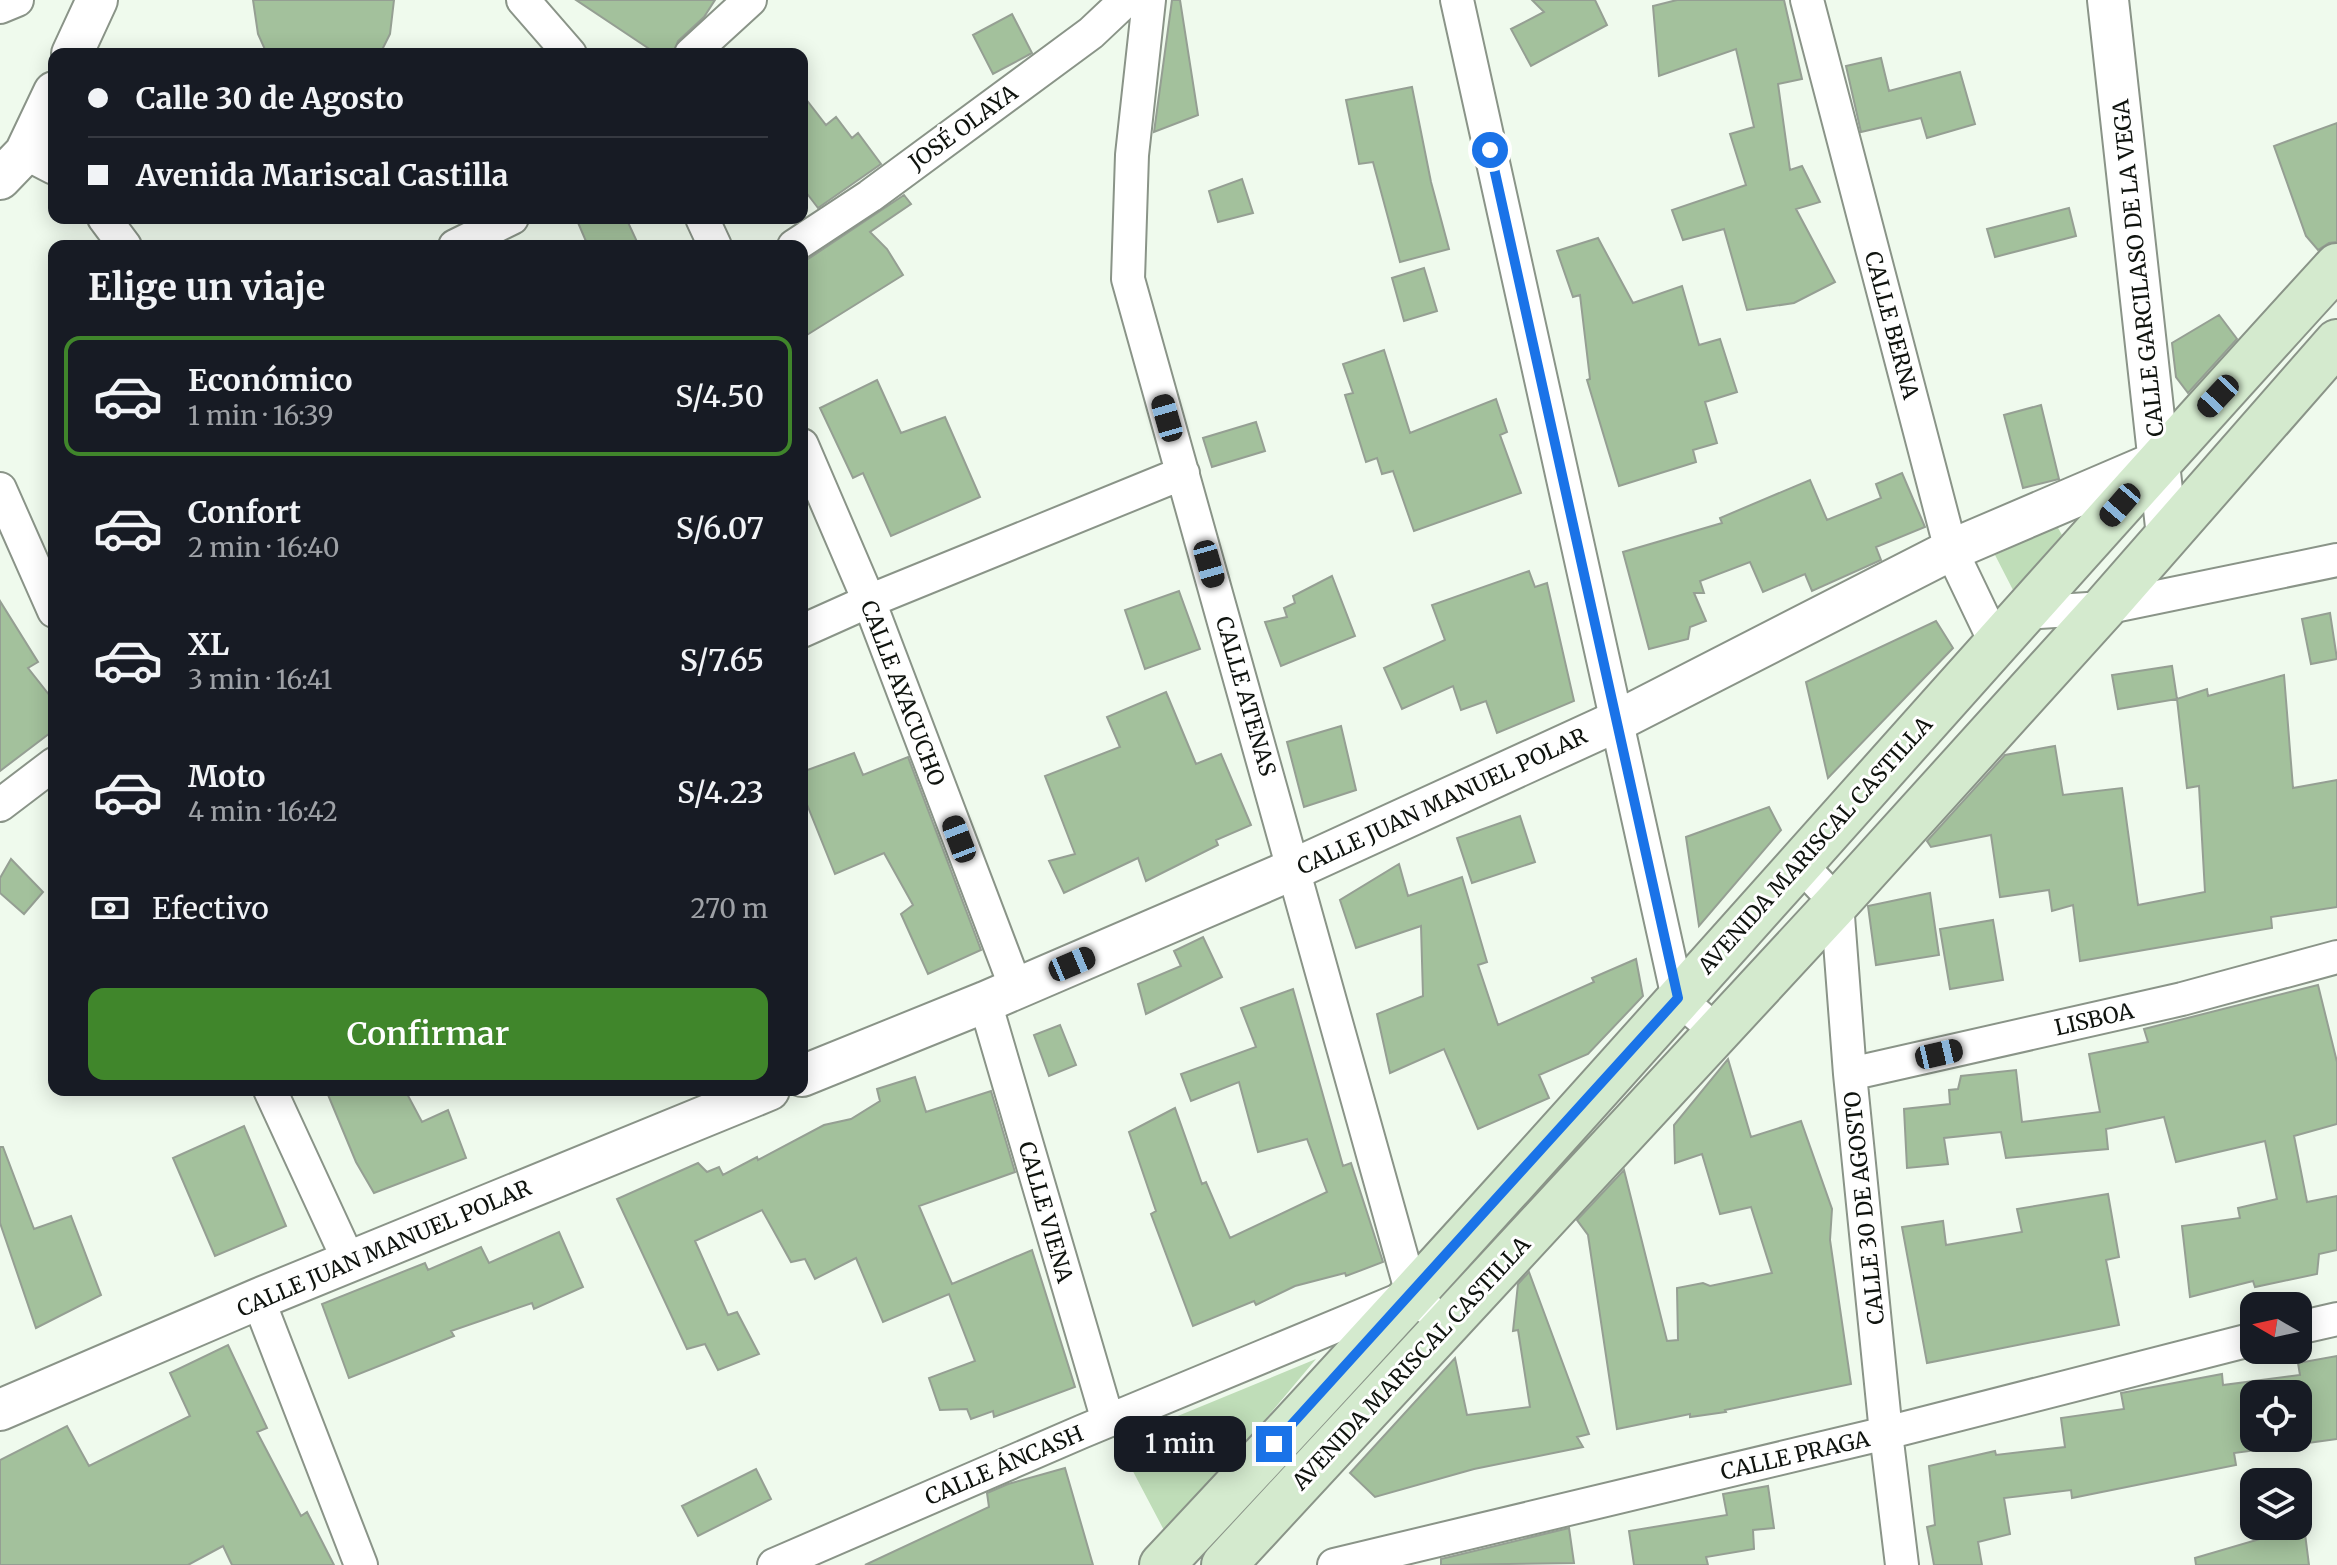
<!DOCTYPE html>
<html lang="es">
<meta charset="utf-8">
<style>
:root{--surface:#171b24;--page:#242831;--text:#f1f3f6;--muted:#9ea1a6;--line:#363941;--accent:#40862b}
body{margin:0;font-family:Merriweather,serif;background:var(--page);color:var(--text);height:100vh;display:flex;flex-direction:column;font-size:30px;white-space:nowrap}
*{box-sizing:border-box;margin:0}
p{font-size:26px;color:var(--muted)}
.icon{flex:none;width:44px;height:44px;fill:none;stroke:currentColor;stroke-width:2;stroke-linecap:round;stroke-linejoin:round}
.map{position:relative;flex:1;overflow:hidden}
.side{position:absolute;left:48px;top:240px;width:760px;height:856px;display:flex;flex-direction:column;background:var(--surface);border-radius:16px;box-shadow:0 4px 20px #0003}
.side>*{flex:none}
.hud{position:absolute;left:48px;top:48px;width:760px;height:176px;border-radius:16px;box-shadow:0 4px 20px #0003;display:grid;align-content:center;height:176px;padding:0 40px;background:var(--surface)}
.needle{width:52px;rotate:279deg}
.buttons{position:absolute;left:2240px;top:1292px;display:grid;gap:16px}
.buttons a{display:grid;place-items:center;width:72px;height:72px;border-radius:16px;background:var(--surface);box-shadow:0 4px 20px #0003;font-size:40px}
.end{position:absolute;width:36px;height:36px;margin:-18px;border:10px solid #1a73e8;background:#fff;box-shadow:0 0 0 4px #fff}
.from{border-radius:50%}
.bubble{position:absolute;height:56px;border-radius:16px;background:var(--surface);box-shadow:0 4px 20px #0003;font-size:26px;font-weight:600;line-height:56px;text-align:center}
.car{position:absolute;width:24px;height:48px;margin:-24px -12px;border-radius:10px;box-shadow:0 0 6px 2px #0007;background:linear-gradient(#222 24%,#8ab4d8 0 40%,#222 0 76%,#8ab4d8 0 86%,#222 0)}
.hud b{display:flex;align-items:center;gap:28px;height:76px;font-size:30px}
.hud b+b{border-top:2px solid var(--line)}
.hud i{width:20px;height:20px;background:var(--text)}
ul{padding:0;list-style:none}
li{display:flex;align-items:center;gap:24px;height:120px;margin:0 16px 12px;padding:0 24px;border:4px solid transparent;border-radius:16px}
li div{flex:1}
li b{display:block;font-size:30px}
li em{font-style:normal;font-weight:600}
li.on{border-color:var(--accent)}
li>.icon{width:72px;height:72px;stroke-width:1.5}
h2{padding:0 40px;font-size:36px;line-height:96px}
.pay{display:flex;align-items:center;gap:20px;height:88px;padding:0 40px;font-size:30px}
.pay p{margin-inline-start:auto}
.cta{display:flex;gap:16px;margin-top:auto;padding:16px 40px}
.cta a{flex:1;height:92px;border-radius:16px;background:var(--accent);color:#fff;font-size:32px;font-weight:600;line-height:92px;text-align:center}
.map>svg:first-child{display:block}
.green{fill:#bfddb8}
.building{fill:#a3c19c;stroke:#959f93;stroke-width:2;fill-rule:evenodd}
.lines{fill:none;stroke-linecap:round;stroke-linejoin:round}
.minor-casing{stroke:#8a9488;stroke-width:36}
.tertiary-casing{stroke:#8a9488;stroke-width:44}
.secondary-casing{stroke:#8a9488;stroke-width:48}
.minor{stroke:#fff;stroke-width:32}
.tertiary{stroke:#fff;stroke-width:40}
.secondary{stroke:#d4eace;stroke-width:44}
.route{stroke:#1a73e8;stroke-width:10}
.labels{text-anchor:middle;stroke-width:6;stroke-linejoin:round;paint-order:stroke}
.street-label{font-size:22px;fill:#0f130e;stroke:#fff}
</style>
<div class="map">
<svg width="2337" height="1565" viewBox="0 0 2337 1565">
<rect width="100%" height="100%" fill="#effaed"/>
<!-- green -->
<path class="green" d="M 2057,526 L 2062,535 L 2013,590 L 1995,555 Z
M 1316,1359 L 1167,1536 L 1117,1441 Z"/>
<!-- building -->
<path class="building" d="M 253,0 L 394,0 L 390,34 L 380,54 L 267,54 L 258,34 Z
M 576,0 L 715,0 L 704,17 L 678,41 L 673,54 L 657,54 Z
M 1172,0 L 1180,0 L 1198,115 L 1154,132 Z
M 1532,0 L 1595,0 L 1607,25 L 1531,66 L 1511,29 L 1544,12 Z
M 1677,0 L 1784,0 L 1802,79 L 1778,84 L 1790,170 L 1802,166 L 1820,202 L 1796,209 L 1835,282 L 1794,303 L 1747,310 L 1724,229 L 1683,240 L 1672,210 L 1746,185 L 1730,134 L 1754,127 L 1736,49 L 1659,76 L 1653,6 Z
M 1012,14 L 1032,53 L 993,74 L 973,35 Z
M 1881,58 L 1889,91 L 1960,72 L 1975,124 L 1927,138 L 1921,118 L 1861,132 L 1846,66 Z
M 1412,87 L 1431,182 L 1449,249 L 1400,262 L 1373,162 L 1359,164 L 1346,100 Z
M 802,94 L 826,125 L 836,117 L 852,138 L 858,133 L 881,164 L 818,208 L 802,187 Z
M 2337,123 L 2337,242 L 2329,243 L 2318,250 L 2306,236 L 2274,146 Z
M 1242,179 L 1253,213 L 1218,222 L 1209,191 Z
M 904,195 L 911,204 L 870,232 L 887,249 L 903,275 L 802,338 L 802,263 Z
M 2069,208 L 2076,236 L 1995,257 L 1987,229 Z
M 576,218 L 626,218 L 639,246 L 588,246 Z
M 1598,238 L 1633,303 L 1682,286 L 1699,345 L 1720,339 L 1737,392 L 1705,402 L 1717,443 L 1693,450 L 1696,462 L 1619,486 L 1587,380 L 1590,379 L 1580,295 L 1573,297 L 1557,251 Z
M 1424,268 L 1437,311 L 1404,321 L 1392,278 Z
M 2219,315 L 2237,339 L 2188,393 L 2176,377 L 2172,343 Z
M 1384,350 L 1410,433 L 1496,399 L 1507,432 L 1500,435 L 1521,493 L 1414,531 L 1393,471 L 1382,474 L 1377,458 L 1366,462 L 1345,395 L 1353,393 L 1343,364 Z
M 877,380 L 901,433 L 945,417 L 980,497 L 891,536 L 863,473 L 853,478 L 820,408 Z
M 2041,405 L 2059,479 L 2023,488 L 2004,415 Z
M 1256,422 L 1265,451 L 1212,467 L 1203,438 Z
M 1902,473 L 1925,527 L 1876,547 L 1881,560 L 1812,591 L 1805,574 L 1763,592 L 1750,562 L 1700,581 L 1704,593 L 1694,593 L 1706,621 L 1690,627 L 1688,639 L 1649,649 L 1623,552 L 1722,523 L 1720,518 L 1810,480 L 1827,520 L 1881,498 L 1876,484 Z
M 1529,571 L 1535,587 L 1547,583 L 1574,701 L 1497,733 L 1486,701 L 1461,710 L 1453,686 L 1402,709 L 1384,668 L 1445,640 L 1432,605 Z
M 1332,576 L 1355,636 L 1281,666 L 1265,622 L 1287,617 L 1284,608 L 1295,603 L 1293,596 Z
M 1179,591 L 1200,649 L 1145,669 L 1125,610 Z
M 0,601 L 38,662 L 28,668 L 54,701 L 54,730 L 0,771 Z
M 2330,613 L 2337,659 L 2311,664 L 2302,619 Z
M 1936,621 L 1953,648 L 1828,778 L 1806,682 Z
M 2172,666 L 2177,699 L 2118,709 L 2112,675 Z
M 2284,675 L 2293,788 L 2337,780 L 2337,907 L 2271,917 L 2272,928 L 2080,961 L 2073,905 L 2052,911 L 2049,890 L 2000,897 L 1991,835 L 1931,847 L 1927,841 L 2005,755 L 2055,746 L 2063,795 L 2122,788 L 2138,905 L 2205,892 L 2199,786 L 2187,788 L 2177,699 L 2207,689 L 2208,696 Z
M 1166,692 L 1196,764 L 1221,754 L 1251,825 L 1216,840 L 1218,845 L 1146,881 L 1138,858 L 1064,893 L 1049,861 L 1075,854 L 1045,776 L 1120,747 L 1107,717 Z
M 1341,726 L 1356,790 L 1304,807 L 1287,742 Z
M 854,753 L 863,775 L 908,757 L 981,950 L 928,974 L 901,914 L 913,905 L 884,853 L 835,874 L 802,792 L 802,772 Z
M 1769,807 L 1781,830 L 1699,926 L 1686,837 Z
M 1520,816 L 1535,862 L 1472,883 L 1457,838 Z
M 11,859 L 43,892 L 24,914 L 0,893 L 0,878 Z
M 1399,864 L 1408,896 L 1462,877 L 1487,962 L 1478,965 L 1498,1025 L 1594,982 L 1592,978 L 1636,959 L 1643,996 L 1588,1054 L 1539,1075 L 1549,1098 L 1478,1129 L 1444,1049 L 1390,1073 L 1377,1014 L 1423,996 L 1421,926 L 1356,948 L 1340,900 Z
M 1930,893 L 1939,955 L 1876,965 L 1868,906 Z
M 1993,920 L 2003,980 L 1950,989 L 1940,929 Z
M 1203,937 L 1222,977 L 1146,1014 L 1138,984 L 1181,966 L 1174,951 Z
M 2318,985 L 2337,1062 L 2337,1124 L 2294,1136 L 2307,1202 L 2337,1196 L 2337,1250 L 2319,1254 L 2317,1274 L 2255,1287 L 2253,1281 L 2190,1297 L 2182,1226 L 2240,1218 L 2238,1208 L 2277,1199 L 2265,1141 L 2176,1162 L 2164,1117 L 2106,1129 L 2108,1149 L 2006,1158 L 2001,1132 L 1944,1138 L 1948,1164 L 1907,1168 L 1904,1109 L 1950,1104 L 1949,1090 L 1958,1089 L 1961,1076 L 2016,1070 L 2022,1122 L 2100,1112 L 2089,1054 L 2148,1042 L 2144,1029 Z
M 1293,989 L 1343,1166 L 1351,1163 L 1383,1262 L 1346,1276 L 1345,1273 L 1295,1286 L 1256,1305 L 1254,1301 L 1193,1326 L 1151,1214 L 1156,1211 L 1129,1132 L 1175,1108 L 1202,1184 L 1206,1182 L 1230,1238 L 1327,1192 L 1307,1139 L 1258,1152 L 1239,1082 L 1191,1101 L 1181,1074 L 1256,1047 L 1241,1008 Z
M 1060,1025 L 1076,1065 L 1049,1076 L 1034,1035 Z
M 1728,1059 L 1751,1137 L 1801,1121 L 1832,1209 L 1830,1240 L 1851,1384 L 1725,1410 L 1726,1412 L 1690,1417 L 1690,1414 L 1617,1429 L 1588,1235 L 1577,1220 L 1624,1170 L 1667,1341 L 1678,1340 L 1677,1288 L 1703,1283 L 1710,1286 L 1772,1273 L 1751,1207 L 1720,1214 L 1702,1154 L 1675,1163 L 1674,1125 Z
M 915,1077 L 926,1112 L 991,1091 L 1015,1172 L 919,1206 L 952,1284 L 1032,1250 L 1075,1387 L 994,1417 L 993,1411 L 971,1419 L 967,1409 L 940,1410 L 929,1378 L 975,1361 L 949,1294 L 883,1322 L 856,1258 L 815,1279 L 805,1259 L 791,1262 L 762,1210 L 695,1241 L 728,1315 L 737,1312 L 759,1354 L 718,1370 L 705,1344 L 687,1349 L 617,1199 L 698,1163 L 707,1172 L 719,1167 L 723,1175 L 757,1157 L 758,1160 L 824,1125 L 851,1119 L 880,1101 L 877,1089 Z
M 326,1090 L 405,1090 L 422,1122 L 448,1110 L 466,1158 L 374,1193 L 356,1162 Z
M 244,1126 L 286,1226 L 215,1256 L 173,1158 Z
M 0,1147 L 3,1147 L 34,1229 L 71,1216 L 101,1295 L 36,1328 L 0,1223 Z
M 2108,1194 L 2119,1257 L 2106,1260 L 2119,1325 L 1927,1363 L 1902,1227 L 1943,1221 L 1946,1245 L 2022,1232 L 2017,1209 Z
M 559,1232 L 583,1287 L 534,1309 L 532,1303 L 451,1331 L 454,1336 L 349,1378 L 322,1304 L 425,1263 L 428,1270 L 481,1247 L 489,1263 Z
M 1529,1272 L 1589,1434 L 1577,1437 L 1583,1447 L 1474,1469 L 1375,1497 L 1350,1473 L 1455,1358 L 1467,1415 L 1530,1407 L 1518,1330 L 1513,1331 L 1518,1284 Z
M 228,1345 L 267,1428 L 257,1432 L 301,1516 L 307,1512 L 334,1565 L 232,1565 L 223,1546 L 188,1565 L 0,1565 L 0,1460 L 67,1426 L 89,1466 L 190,1416 L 170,1373 Z
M 2337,1356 L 2337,1439 L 2234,1453 L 2236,1465 L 2072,1498 L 2071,1490 L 2004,1498 L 2010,1534 L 1978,1542 L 1982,1565 L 1934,1565 L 1927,1527 L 1935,1525 L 1929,1466 L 1995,1451 L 1996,1455 L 2065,1447 L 2061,1418 L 2124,1409 L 2121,1393 L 2222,1374 L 2223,1385 L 2300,1375 L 2298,1363 ZM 2254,1394 L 2298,1394 L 2298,1438 L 2254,1438 Z
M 1065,1468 L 1093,1565 L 865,1565 L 989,1507 L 987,1493 L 1008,1484 Z
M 756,1469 L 771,1499 L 698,1536 L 682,1506 Z
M 1768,1486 L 1774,1528 L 1753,1530 L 1754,1549 L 1706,1557 L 1708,1565 L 1634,1565 L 1629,1531 L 1727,1515 L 1723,1494 Z
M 2304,1526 L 2309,1565 L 2196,1565 L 2195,1558 Z
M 1569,1528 L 1574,1563 L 1441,1565 L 1441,1559 Z"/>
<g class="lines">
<defs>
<path id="minor" d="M 523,0 L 570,54
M 1149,0 L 1132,155 L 1128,279 L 1412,1294 L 1426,1307
M 1457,0 L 1678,998 L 1717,1032
M 1807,0 L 1951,550 L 1996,644
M 0,7 L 17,0
M 691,54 L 750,0
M 25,153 L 54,168
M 104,218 L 125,246
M 702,218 L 715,246
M 455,246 L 512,218
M 794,246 L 870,196 L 1091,33 L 1126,0
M 802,445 L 869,601 L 1016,988
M 0,489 L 54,611
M 2025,613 L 2104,608 L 2337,560
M 802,631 L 869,601 L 1183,473
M 0,805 L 54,764
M 1800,864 L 1837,903 L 1850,1074 L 1886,1433 L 1902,1565
M 985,1002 L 1108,1421
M 1850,1074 L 2182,999 L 2337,957
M 270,1090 L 349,1261
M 258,1299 L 361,1565
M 2298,1328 L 2337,1319
M 774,1565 L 1081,1432 L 1406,1297
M 1334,1565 L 1886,1433 L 2254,1339"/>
<path id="tertiary" d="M 2108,0 L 2167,536
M 72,54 L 97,0
M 0,179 L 25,153 L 54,92
M 802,1076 L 985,1002 L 1294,869 L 1615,722 L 1951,550 L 2159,461
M 0,1410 L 258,1299 L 769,1090"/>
<path id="secondary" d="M 1162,1565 C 1562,1140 1943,697 2337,266
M 1224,1565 L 1837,903 L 2104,608 L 2337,342"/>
</defs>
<!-- minor casing -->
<use href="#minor" class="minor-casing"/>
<!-- tertiary casing -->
<use href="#tertiary" class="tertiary-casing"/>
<!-- secondary casing -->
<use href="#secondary" class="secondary-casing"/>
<!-- minor -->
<use href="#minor" class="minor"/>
<!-- tertiary -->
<use href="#tertiary" class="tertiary"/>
<!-- secondary -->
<use href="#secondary" class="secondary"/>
</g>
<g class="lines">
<!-- route -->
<path class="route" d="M 1274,1444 L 1678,998 L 1490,150"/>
</g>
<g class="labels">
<!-- street labels -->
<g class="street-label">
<text transform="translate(963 127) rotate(-36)" y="8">JOSÉ OLAYA</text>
<text transform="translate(2138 268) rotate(-96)" y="8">CALLE GARCILASO DE LA VEGA</text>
<text transform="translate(1892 325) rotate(75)" y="8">CALLE BERNA</text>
<text transform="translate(903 693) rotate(69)" y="8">CALLE AYACUCHO</text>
<text transform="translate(1246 696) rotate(74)" y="8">CALLE ATENAS</text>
<text transform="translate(1442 801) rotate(-25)" y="8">CALLE JUAN MANUEL POLAR</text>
<text transform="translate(1815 845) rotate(-48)" y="8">AVENIDA MARISCAL CASTILLA</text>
<text transform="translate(2094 1019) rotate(-13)" y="8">LISBOA</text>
<text transform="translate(1864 1208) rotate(-96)" y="8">CALLE 30 DE AGOSTO</text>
<text transform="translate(1046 1212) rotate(74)" y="8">CALLE VIENA</text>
<text transform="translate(384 1248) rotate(-23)" y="8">CALLE JUAN MANUEL POLAR</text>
<text transform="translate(1411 1363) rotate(-47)" y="8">AVENIDA MARISCAL CASTILLA</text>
<text transform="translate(1795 1455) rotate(-13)" y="8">CALLE PRAGA</text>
<text transform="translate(1004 1465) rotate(-23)" y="8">CALLE ÁNCASH</text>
</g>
</g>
</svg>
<div class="buttons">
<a><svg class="needle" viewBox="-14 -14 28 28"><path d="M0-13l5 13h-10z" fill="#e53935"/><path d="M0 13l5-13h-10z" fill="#9ea1a6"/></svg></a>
<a><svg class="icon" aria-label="locate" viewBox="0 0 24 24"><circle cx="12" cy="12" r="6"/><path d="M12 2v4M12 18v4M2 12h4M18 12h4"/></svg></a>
<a><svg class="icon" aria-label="layers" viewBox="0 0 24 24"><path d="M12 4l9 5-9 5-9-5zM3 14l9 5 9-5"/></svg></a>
</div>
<i class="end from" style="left:1490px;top:150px"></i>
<i class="end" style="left:1274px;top:1444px"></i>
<div class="bubble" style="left:1114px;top:1416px;width:132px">1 min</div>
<i class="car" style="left:2218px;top:396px;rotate:223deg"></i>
<i class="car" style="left:1167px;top:418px;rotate:344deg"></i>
<i class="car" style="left:2120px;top:505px;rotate:221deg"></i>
<i class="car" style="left:1209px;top:564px;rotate:164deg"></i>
<i class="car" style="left:959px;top:839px;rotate:339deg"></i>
<i class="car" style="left:1072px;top:964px;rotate:67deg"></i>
<i class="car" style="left:1939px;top:1054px;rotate:77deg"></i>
<div class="hud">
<b><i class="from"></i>Calle 30 de Agosto</b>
<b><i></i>Avenida Mariscal Castilla</b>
</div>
<section class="side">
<h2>Elige un viaje</h2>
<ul>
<li class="on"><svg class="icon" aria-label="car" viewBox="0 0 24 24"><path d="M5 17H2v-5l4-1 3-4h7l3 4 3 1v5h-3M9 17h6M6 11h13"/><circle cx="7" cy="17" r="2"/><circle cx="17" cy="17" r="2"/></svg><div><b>Económico</b><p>1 min · 16:39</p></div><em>S/4.50</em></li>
<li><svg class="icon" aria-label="car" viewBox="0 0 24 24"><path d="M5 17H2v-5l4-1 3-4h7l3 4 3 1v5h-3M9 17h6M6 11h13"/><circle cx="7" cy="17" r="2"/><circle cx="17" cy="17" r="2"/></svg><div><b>Confort</b><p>2 min · 16:40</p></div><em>S/6.07</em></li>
<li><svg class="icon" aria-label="car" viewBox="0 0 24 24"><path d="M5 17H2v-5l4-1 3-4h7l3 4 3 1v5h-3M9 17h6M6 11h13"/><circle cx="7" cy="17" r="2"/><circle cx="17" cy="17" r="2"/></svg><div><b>XL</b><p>3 min · 16:41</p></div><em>S/7.65</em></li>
<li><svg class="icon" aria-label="car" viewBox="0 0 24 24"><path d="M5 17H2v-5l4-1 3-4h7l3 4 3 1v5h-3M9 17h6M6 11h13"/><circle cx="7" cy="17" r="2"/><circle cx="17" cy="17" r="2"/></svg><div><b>Moto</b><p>4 min · 16:42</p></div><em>S/4.23</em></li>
</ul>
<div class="pay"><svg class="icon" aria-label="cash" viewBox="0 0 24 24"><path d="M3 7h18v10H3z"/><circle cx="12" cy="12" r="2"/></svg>Efectivo<p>270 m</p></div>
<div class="cta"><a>Confirmar</a></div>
</section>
</div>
